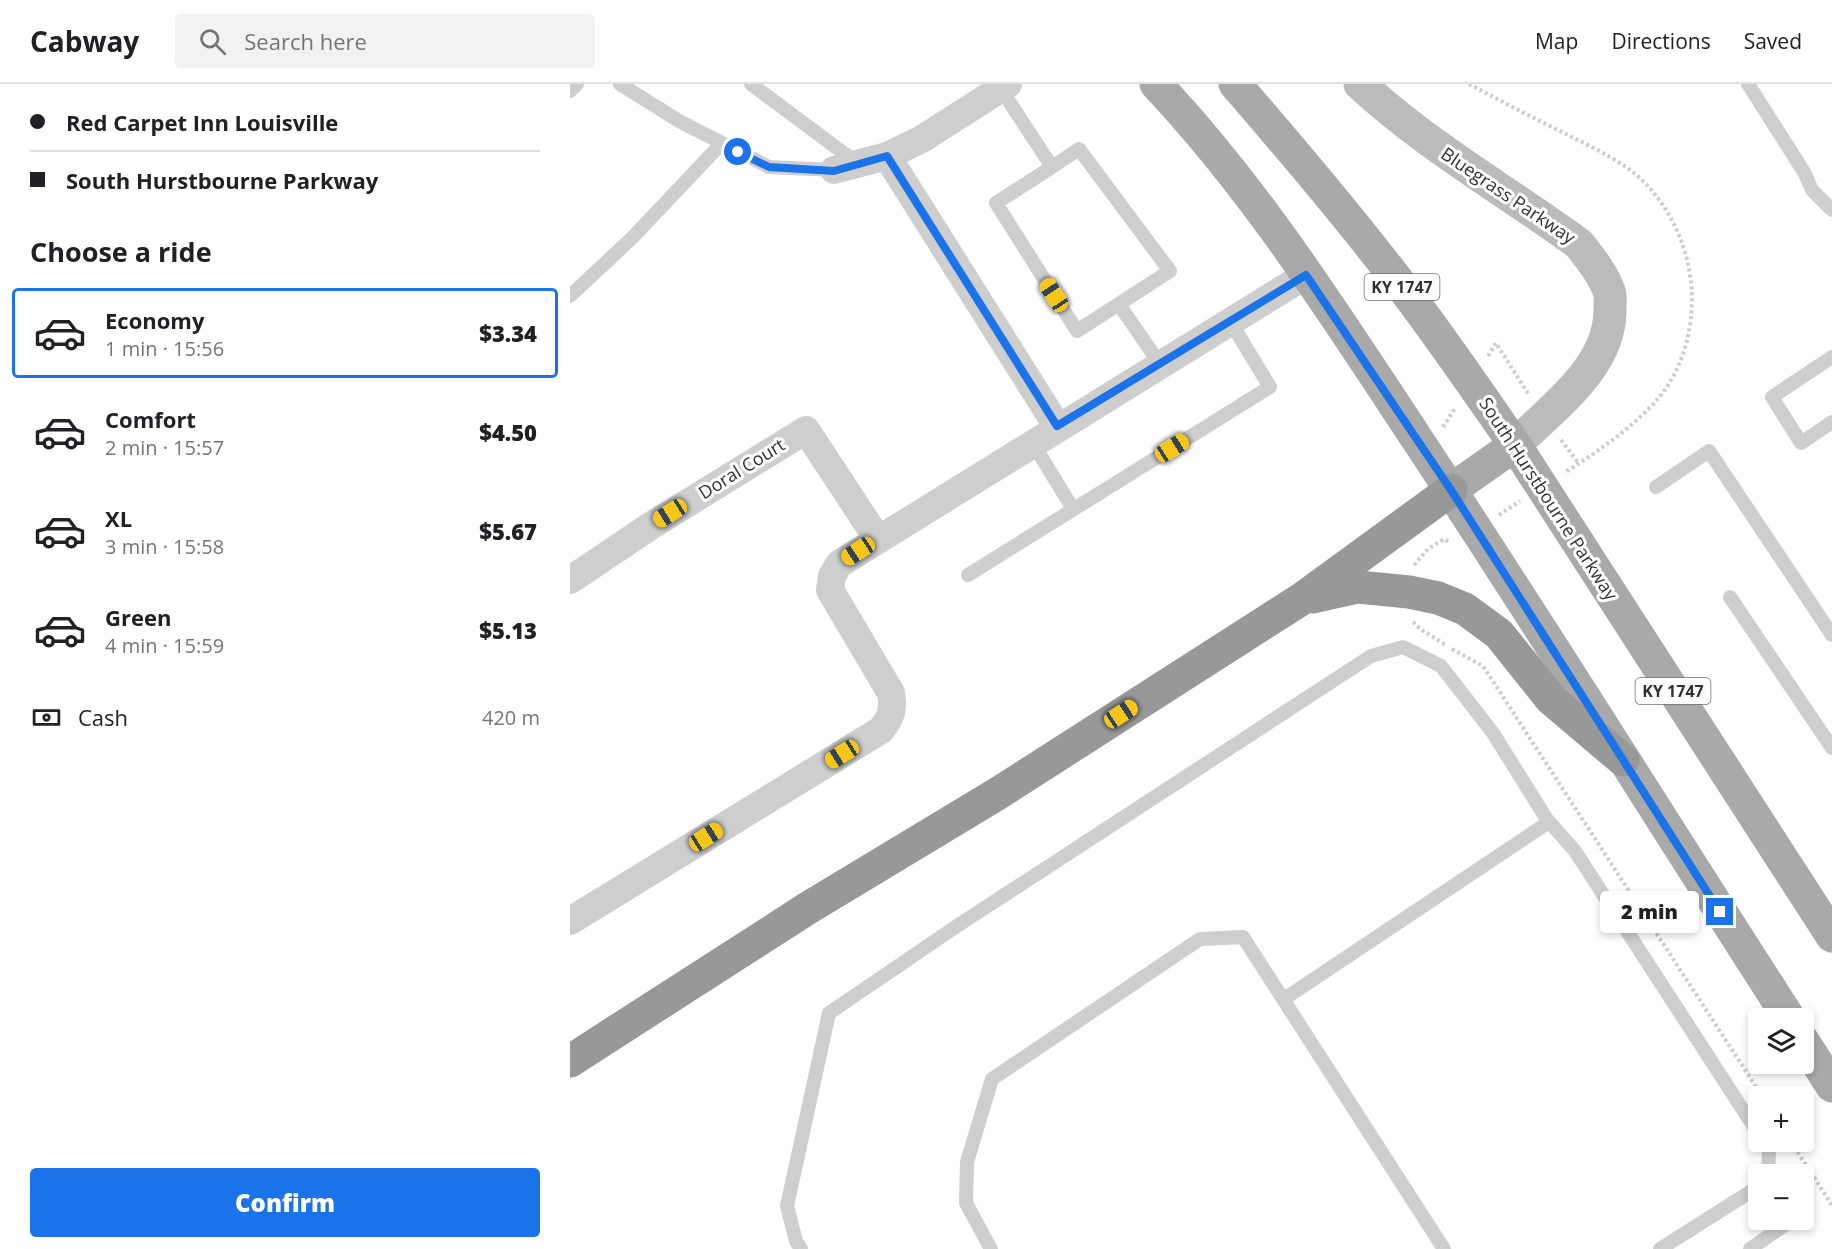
<!DOCTYPE html>
<meta charset="utf-8">
<style>
:root{--surface:#fff;--page:#f2f2f2;--text:#202124;--muted:#757577;--line:#e0e0e0;--accent:#1a73e8}
body{margin:0;font-family:"Open Sans",sans-serif;background:var(--page);color:var(--text);height:100vh;display:flex;flex-direction:column;font-size:22px;white-space:nowrap}
*{box-sizing:border-box;margin:0}
p{font-size:20px;color:var(--muted)}
.icon{flex:none;width:33px;height:33px;fill:none;stroke:currentColor;stroke-width:2;stroke-linecap:round;stroke-linejoin:round}
.map{position:relative;flex:1;overflow:hidden}
.details{display:flex;flex-direction:column;background:var(--surface);width:570px}
.details>*{flex:none}
.hud{display:grid;align-content:center;height:132px;padding:0 30px;background:var(--surface)}
.buttons{position:absolute;left:1178px;top:924px;display:grid;gap:12px}
.buttons a{display:grid;place-items:center;width:66px;height:66px;border-radius:6px;background:var(--surface);box-shadow:0 3px 9px #0003;font-size:30px}
.end{position:absolute;width:27px;height:27px;margin:-14px;border:8px solid #1a73e8;background:#fff;box-shadow:0 0 0 3px #fff}
.from{border-radius:50%}
.bubble{position:absolute;height:42px;border-radius:6px;background:var(--surface);box-shadow:0 3px 9px #0003;font-size:20px;font-weight:800;line-height:42px;text-align:center}
.car{position:absolute;width:18px;height:36px;margin:-18px -9px;border-radius:8px;box-shadow:0 0 4px 2px #0007;background:linear-gradient(#f5c518 24%,#345 0 40%,#f5c518 0 76%,#345 0 86%,#f5c518 0)}
.hud b{display:flex;align-items:center;gap:21px;height:57px;font-size:22px}
.hud b+b{border-top:2px solid var(--line)}
.hud i{width:15px;height:15px;background:var(--text)}
ul{padding:0;list-style:none}
li{display:flex;align-items:center;gap:18px;height:90px;margin:0 12px 9px;padding:0 18px;border:3px solid transparent;border-radius:6px}
li div{flex:1}
li b{display:block;font-size:22px}
li em{font-style:normal;font-weight:800}
li.selected{border-color:var(--accent)}
li>.icon{width:54px;height:54px;stroke-width:1.5}
h2{padding:0 30px;font-size:27px;line-height:72px}
.pay{display:flex;align-items:center;gap:15px;height:66px;padding:0 30px;font-size:22px}
.pay p{margin-inline-start:auto}
.cta{display:flex;gap:12px;margin-top:auto;padding:12px 30px}
.cta a{flex:1;height:69px;border-radius:6px;background:var(--accent);color:#fff;font-size:24px;font-weight:800;line-height:69px;text-align:center}
header{display:flex;align-items:center;gap:36px;box-sizing:border-box;height:84px;padding:0 30px;background:var(--surface);border-bottom:2px solid var(--line)}
header strong{font-size:28px}
nav{display:flex;gap:33px;margin-inline-start:auto;font-size:21px}
.search{width:420px;height:54px;background:var(--page);display:flex;align-items:center;gap:15px;box-sizing:border-box;padding:0 21px;border-radius:6px;color:var(--muted);font-size:22px}
main{display:flex;flex:1;min-height:0}
.map>svg:first-child{display:block}
.lines{fill:none;stroke-linecap:round;stroke-linejoin:round}
.path{stroke:#cecece;stroke-width:4;stroke-dasharray:3 3;stroke-linecap:butt}
.lane{stroke:#cecece;stroke-width:14}
.street{stroke:#cecece;stroke-width:28}
.secondary{stroke:#bbb;stroke-width:33}
.primary{stroke:#a9a9a9;stroke-width:33}
.highway{stroke:#989898;stroke-width:33}
.route{stroke:#1a73e8;stroke-width:8}
.labels{text-anchor:middle;stroke-width:6;stroke-linejoin:round;paint-order:stroke}
.shield{fill:#fff;stroke:#6f6f6f;stroke-width:1.5}
.shield-label{font-size:16px;font-weight:bold;fill:#313131}
.street-label{font-size:18px;fill:#313131;stroke:#fff}
</style>
<header>
<strong>Cabway</strong>
<div class="search"><svg class="icon" aria-label="search" viewBox="0 0 24 24"><circle cx="10" cy="10" r="6"/><path d="M15 15l6 6"/></svg>Search here</div>
<nav><a>Map</a><a>Directions</a><a>Saved</a></nav>
</header>
<main>
<section class="details">
<div class="hud">
<b><i class="from"></i>Red Carpet Inn Louisville</b>
<b><i></i>South Hurstbourne Parkway</b>
</div>
<h2>Choose a ride</h2>
<ul>
<li class="selected"><svg class="icon" aria-label="car" viewBox="0 0 24 24"><path d="M5 17H2v-5l4-1 3-4h7l3 4 3 1v5h-3M9 17h6M6 11h13"/><circle cx="7" cy="17" r="2"/><circle cx="17" cy="17" r="2"/></svg><div><b>Economy</b><p>1 min · 15:56</p></div><em>$3.34</em></li>
<li><svg class="icon" aria-label="car" viewBox="0 0 24 24"><path d="M5 17H2v-5l4-1 3-4h7l3 4 3 1v5h-3M9 17h6M6 11h13"/><circle cx="7" cy="17" r="2"/><circle cx="17" cy="17" r="2"/></svg><div><b>Comfort</b><p>2 min · 15:57</p></div><em>$4.50</em></li>
<li><svg class="icon" aria-label="car" viewBox="0 0 24 24"><path d="M5 17H2v-5l4-1 3-4h7l3 4 3 1v5h-3M9 17h6M6 11h13"/><circle cx="7" cy="17" r="2"/><circle cx="17" cy="17" r="2"/></svg><div><b>XL</b><p>3 min · 15:58</p></div><em>$5.67</em></li>
<li><svg class="icon" aria-label="car" viewBox="0 0 24 24"><path d="M5 17H2v-5l4-1 3-4h7l3 4 3 1v5h-3M9 17h6M6 11h13"/><circle cx="7" cy="17" r="2"/><circle cx="17" cy="17" r="2"/></svg><div><b>Green</b><p>4 min · 15:59</p></div><em>$5.13</em></li>
</ul>
<div class="pay"><svg class="icon" aria-label="cash" viewBox="0 0 24 24"><path d="M3 7h18v10H3z"/><circle cx="12" cy="12" r="2"/></svg>Cash<p>420 m</p></div>
<div class="cta"><a>Confirm</a></div>
</section>
<div class="map">
<svg width="1262" height="1165" viewBox="0 0 1262 1165">
<rect width="100%" height="100%" fill="#fff"/>
<g class="lines">
<!-- path -->
<path class="path" d="M 899,0 C 931,17 963,34 996,50 C 1023,64 1055,78 1076,100 C 1126,153 1137,235 1100,298 C 1079,333 1029,367 994,389
M 918,272 L 926,259 L 959,311
M 873,343 L 885,324
M 991,356 L 1009,380
M 929,431 L 950,417
M 844,481 L 858,465 L 874,455 L 879,458
M 843,538 L 850,545 L 876,561
M 882,565 L 913,582 L 1192,1012
M 1221,1058 L 1262,1121"/>
<!-- lane -->
<path class="lane" d="M 50,0 L 109,37 L 199,83 L 264,86
M 181,0 L 287,79
M 1178,0 L 1234,88 L 1242,106 L 1262,126
M 431,5 L 482,83 L 426,119 L 507,247 L 600,187 L 509,65 L 482,83
M 0,7 L 7,0
M 0,212 L 62,154 L 152,59
M 550,222 L 590,280
M 1262,273 L 1202,313 L 1231,359 L 1262,338
M 462,358 L 503,425
M 1086,403 L 1139,367 L 1262,551
M 398,491 L 700,303 L 660,237
M 1160,513 L 1262,664
M 714,915 L 979,738
M 1194,1058 L 1199,1067 L 1198,1090
M 231,1165 L 226,1157 L 217,1122 L 259,929 L 387,842 L 801,572 L 833,563 L 871,582 L 923,649 L 976,734 L 1005,767 L 1188,1049
M 421,1165 L 396,1119 L 397,1078 L 422,995 L 630,855 L 673,853 L 874,1165
M 1090,1165 L 1188,1103
M 1180,1165 L 1222,1136"/>
<!-- street -->
<path class="street" d="M 317,72 L 487,342
M 264,86 L 317,72 L 352,55 L 438,0
M 0,496 L 82,441 L 236,346 L 307,454
M 0,837 L 311,646 C 321,634 324,625 321,609 L 260,506 L 262,492 L 269,480 L 736,191"/>
<!-- secondary -->
<path class="secondary" d="M 790,0 C 857,62 935,106 1009,160 C 1020,174 1033,190 1039,207 C 1041,212 1040,219 1040,225 C 1041,283 982,324 945,361"/>
<!-- primary -->
<path class="primary" d="M 586,0 C 686,106 765,231 845,352 C 972,544 1094,740 1219,934
M 665,0 C 717,60 768,120 817,183 C 862,240 903,301 945,361 L 1262,852
M 881,406 L 945,361
M 1233,957 L 1262,1002"/>
<!-- highway -->
<path class="highway" d="M 743,513 L 788,503 L 839,508 L 868,514 L 895,525 L 929,550 L 981,615 L 1053,676
M 0,977 L 238,824 L 427,710 L 730,516 L 881,406"/>
</g>
<g class="lines">
<!-- route -->
<path class="route" d="M 168,68 L 199,83 L 264,87 L 317,72 L 487,342 L 736,191 L 881,406 L 1150,828"/>
</g>
<g class="labels">
<!-- shield labels -->
<g class="shield">
<rect x="794.5" y="190" width="75" height="26" rx="4.5"/>
<rect x="1065.5" y="594" width="75" height="26" rx="4.5"/>
</g>
<g class="shield-label">
<text x="832" y="209">KY 1747</text>
<text x="1103" y="613">KY 1747</text>
</g>
<!-- street labels -->
<g class="street-label">
<text transform="translate(938 112) rotate(34)" y="6">Bluegrass Parkway</text>
<text transform="translate(172 385) rotate(-32)" y="6">Doral Court</text>
<text transform="translate(978 415) rotate(57)" y="6">South Hurstbourne Parkway</text>
</g>
</g>
</svg>
<div class="buttons">
<a><svg class="icon" aria-label="layers" viewBox="0 0 24 24"><path d="M12 4l9 5-9 5-9-5zM3 14l9 5 9-5"/></svg></a>
<a>+</a>
<a>−</a>
</div>
<i class="end from" style="left:168px;top:68px"></i>
<i class="end" style="left:1150px;top:828px"></i>
<div class="bubble" style="left:1030px;top:807px;width:99px">2 min</div>
<i class="car" style="left:484px;top:211px;rotate:327deg"></i>
<i class="car" style="left:602px;top:364px;rotate:58deg"></i>
<i class="car" style="left:100px;top:429px;rotate:238deg"></i>
<i class="car" style="left:288px;top:467px;rotate:237deg"></i>
<i class="car" style="left:551px;top:630px;rotate:57deg"></i>
<i class="car" style="left:272px;top:670px;rotate:238deg"></i>
<i class="car" style="left:136px;top:753px;rotate:58deg"></i>
</div>
</main>
